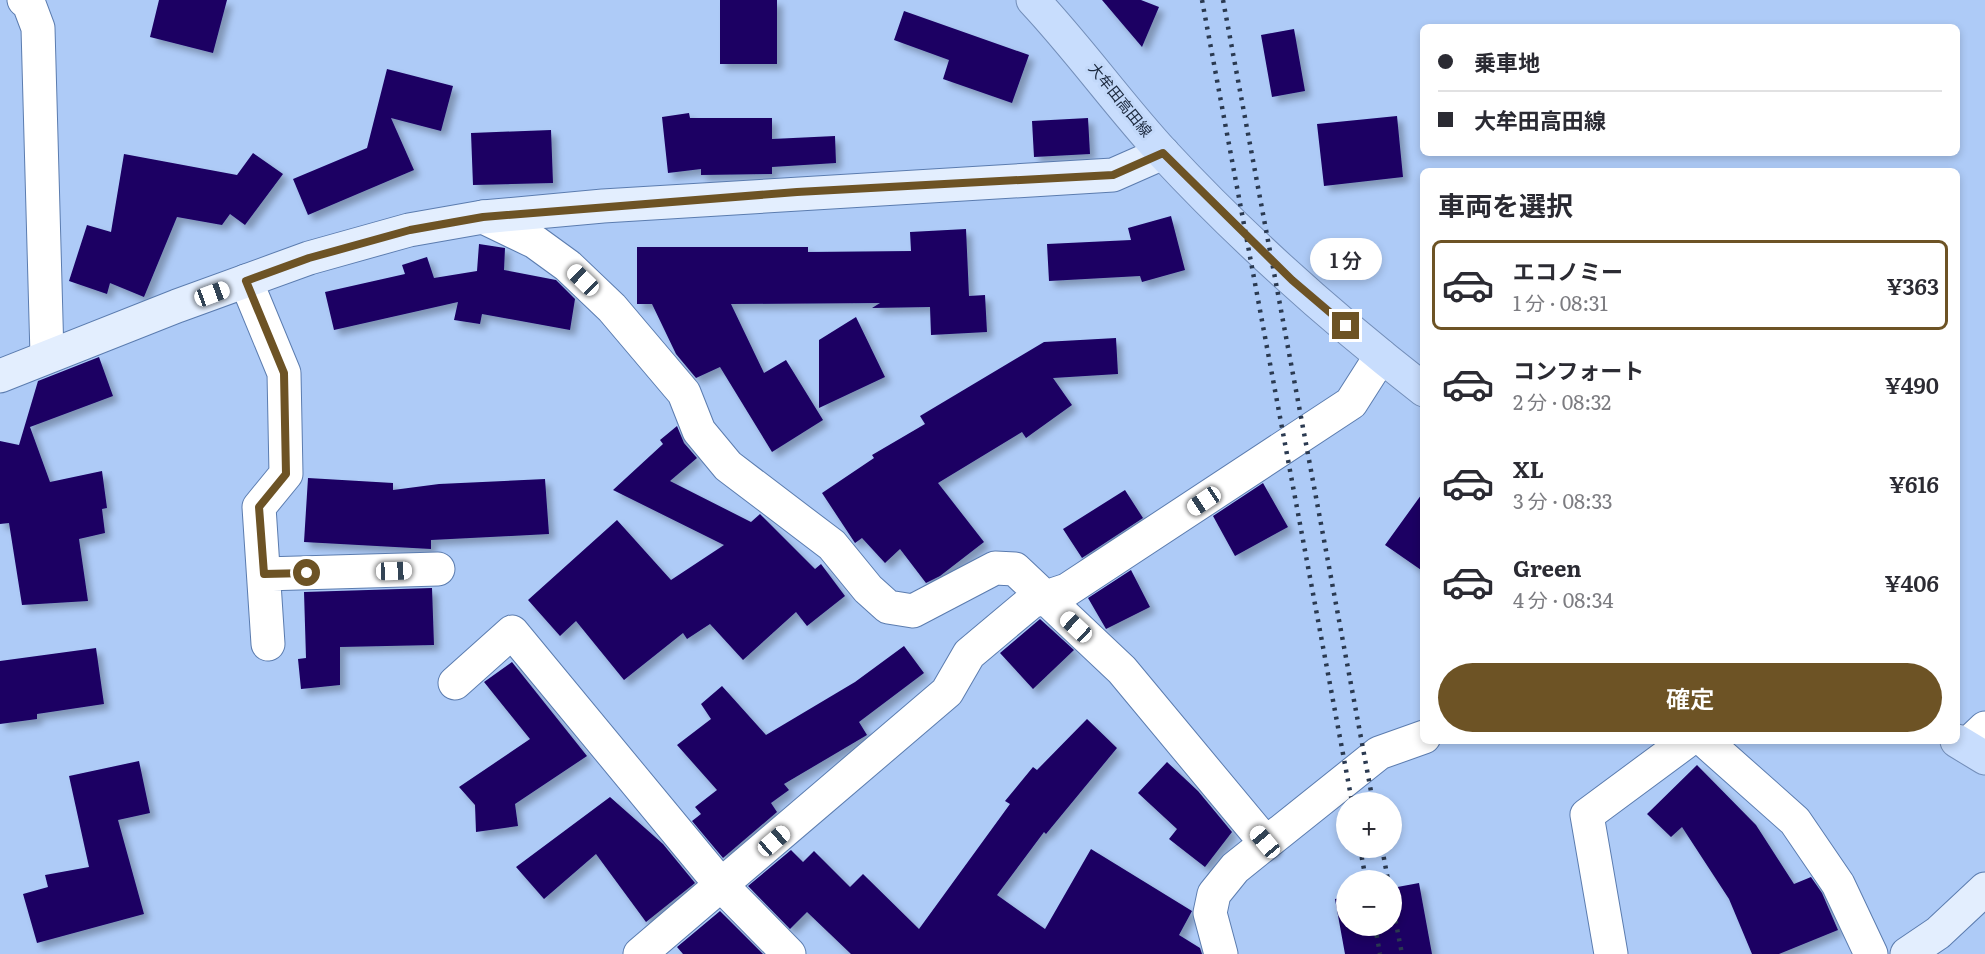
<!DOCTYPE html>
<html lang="ja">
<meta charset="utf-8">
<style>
:root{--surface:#fff;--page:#f2f2f3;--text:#2b2b33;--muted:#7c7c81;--line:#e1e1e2;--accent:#6d5325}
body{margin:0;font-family:Literata,"Noto Sans JP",serif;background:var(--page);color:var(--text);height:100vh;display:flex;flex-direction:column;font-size:22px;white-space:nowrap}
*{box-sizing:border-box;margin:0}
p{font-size:20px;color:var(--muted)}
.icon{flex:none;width:33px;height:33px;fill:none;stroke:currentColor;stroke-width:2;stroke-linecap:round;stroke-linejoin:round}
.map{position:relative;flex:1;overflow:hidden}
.details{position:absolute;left:1420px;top:168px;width:540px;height:576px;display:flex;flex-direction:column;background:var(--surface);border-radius:9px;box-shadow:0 3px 9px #0003}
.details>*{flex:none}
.hud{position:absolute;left:1420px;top:24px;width:540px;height:132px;border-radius:9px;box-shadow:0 3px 9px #0003;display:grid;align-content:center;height:132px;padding:0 18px;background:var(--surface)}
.controls{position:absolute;left:1336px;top:792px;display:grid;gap:12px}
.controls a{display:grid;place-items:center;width:66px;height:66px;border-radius:50%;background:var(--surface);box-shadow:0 3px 9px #0003;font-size:30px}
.end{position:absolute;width:27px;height:27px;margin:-14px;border:8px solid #6d5325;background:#fff;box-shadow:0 0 0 3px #fff}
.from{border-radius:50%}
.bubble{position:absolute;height:42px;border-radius:21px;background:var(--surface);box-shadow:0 3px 9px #0003;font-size:20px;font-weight:600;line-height:42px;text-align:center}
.car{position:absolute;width:18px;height:36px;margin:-18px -9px;border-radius:8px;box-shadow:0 0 4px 2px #0007;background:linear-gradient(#fff 24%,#345 0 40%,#fff 0 76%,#345 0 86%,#fff 0)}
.hud b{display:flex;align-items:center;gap:21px;height:57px;font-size:22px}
.hud b+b{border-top:2px solid var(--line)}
.hud i{width:15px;height:15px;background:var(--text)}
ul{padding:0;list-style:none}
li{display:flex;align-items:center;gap:18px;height:90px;margin:0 12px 9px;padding:0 6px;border:3px solid transparent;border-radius:9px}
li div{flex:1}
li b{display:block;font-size:22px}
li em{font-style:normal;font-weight:600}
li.on{border-color:var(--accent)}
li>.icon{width:54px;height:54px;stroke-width:1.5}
h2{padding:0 18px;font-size:27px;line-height:72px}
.primary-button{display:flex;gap:12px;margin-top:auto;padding:12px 18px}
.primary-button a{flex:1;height:69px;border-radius:36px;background:var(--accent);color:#fff;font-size:24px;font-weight:600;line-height:69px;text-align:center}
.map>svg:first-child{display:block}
.building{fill:#1b0664;filter:url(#shadow)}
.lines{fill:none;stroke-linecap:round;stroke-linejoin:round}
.street-casing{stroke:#5b7caf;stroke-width:35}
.secondary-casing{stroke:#5b7caf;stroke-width:35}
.primary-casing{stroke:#738eb9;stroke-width:35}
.street{stroke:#fff;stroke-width:33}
.secondary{stroke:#e3eefe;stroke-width:33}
.primary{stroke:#c8ddfd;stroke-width:33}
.rail{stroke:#2a3950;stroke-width:4.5;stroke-dasharray:3 6;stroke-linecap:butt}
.route{stroke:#6d5325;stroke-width:8}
.labels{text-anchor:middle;stroke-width:6;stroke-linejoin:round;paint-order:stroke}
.street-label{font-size:15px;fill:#1a273c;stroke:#c2d8f9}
</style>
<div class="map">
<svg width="1985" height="954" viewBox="0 0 1985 954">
<defs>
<filter id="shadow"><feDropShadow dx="5.5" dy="5.5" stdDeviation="3" flood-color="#0004"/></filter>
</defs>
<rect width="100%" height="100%" fill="#aecbf7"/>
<!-- building -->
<path class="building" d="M 159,0 L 227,0 L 213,53 L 150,37 Z
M 720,0 L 777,0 L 777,64 L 720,64 Z
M 1102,0 L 1141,0 L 1159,7 L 1142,47 Z
M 904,11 L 1029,55 L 1012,103 L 943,79 L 949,60 L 894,40 Z
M 1294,29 L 1305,91 L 1272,97 L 1261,35 Z
M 387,69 L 453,86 L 441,131 L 391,118 L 414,170 L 308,215 L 293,179 L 367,148 Z
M 689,113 L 690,118 L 772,118 L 772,139 L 835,136 L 836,163 L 772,167 L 772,174 L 701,175 L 701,169 L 668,173 L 662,117 Z
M 1397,116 L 1403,177 L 1324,186 L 1317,124 Z
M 1088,118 L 1090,154 L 1034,157 L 1032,121 Z
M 551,130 L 553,183 L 473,185 L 471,133 Z
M 253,153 L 283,174 L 245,225 L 230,214 L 222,225 L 177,217 L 144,297 L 110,283 L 107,294 L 69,281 L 87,225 L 111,232 L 124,154 L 237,175 Z
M 1171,216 L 1185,270 L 1142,282 L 1140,276 L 1049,281 L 1047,244 L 1131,240 L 1128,228 Z
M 966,229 L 969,296 L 985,295 L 987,332 L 931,335 L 930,307 L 872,308 L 880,303 L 731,304 L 764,373 L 786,360 L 823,420 L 772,452 L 720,367 L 696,378 L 676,354 L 652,304 L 637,304 L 637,247 L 808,247 L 808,252 L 911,251 L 910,232 Z
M 479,244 L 505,248 L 504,270 L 556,280 L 575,299 L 570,330 L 482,314 L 480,324 L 454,320 L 458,302 L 334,330 L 325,292 L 405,274 L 402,265 L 427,257 L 434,278 L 477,271 Z
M 856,317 L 885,377 L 819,408 L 819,340 Z
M 1116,338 L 1118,374 L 1053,378 L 1072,405 L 1026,438 L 1022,432 L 938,483 L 984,542 L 940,576 L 926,583 L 900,549 L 885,563 L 862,538 L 855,543 L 822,493 L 874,458 L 872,455 L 925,424 L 920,416 L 1044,342 Z
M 99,357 L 113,396 L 30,427 L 50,482 L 102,471 L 107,508 L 102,509 L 105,533 L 79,539 L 88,601 L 22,605 L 9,523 L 0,524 L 0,441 L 19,445 L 38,381 Z
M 677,426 L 684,443 L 697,458 L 670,481 L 751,522 L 760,514 L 815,569 L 821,564 L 845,596 L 807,626 L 796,612 L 743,660 L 710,624 L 687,639 L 683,633 L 624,680 L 576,621 L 560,636 L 528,600 L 617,520 L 671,580 L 724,545 L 613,490 L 663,444 L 660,440 Z
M 308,478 L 393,483 L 393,490 L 439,484 L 545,479 L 549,534 L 431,540 L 431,549 L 304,542 Z
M 1263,483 L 1288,527 L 1235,556 L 1213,516 Z
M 1125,490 L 1143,518 L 1082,558 L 1063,529 Z
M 1424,491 L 1424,572 L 1385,545 Z
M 1131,570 L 1150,607 L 1106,629 L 1088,598 Z
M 432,588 L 434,645 L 340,647 L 340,685 L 301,689 L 298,659 L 306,658 L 304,592 Z
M 1040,619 L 1074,650 L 1033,689 L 1000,653 Z
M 904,646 L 924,673 L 859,722 L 867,735 L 784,784 L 789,790 L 771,803 L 777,812 L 723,858 L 692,821 L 701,814 L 695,807 L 717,790 L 677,745 L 711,719 L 701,704 L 722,686 L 766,735 L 855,682 Z
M 96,648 L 104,704 L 37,714 L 37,719 L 0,724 L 0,661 Z
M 512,662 L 587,756 L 515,804 L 518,826 L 476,832 L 475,805 L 459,787 L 530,739 L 484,682 Z
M 1087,719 L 1117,748 L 1046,834 L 1044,832 L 997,895 L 1045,929 L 1091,849 L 1192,911 L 1179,935 L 1200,948 L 1202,954 L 851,954 L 807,912 L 790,929 L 748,886 L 791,850 L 803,862 L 814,851 L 850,887 L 863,874 L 919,929 L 1010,804 L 1005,801 L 1033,767 L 1037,770 Z
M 139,761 L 150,813 L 118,820 L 144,914 L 37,943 L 23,894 L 48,887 L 45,875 L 89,867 L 69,776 Z
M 1167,762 L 1198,791 L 1232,832 L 1205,867 L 1169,839 L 1177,829 L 1138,793 Z
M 1697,765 L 1756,825 L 1794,884 L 1811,877 L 1822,893 L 1838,930 L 1779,954 L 1752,954 L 1729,899 L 1682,827 L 1671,837 L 1647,814 Z
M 610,797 L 663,844 L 695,883 L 646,922 L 596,854 L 544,899 L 516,867 Z
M 1419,883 L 1432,954 L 1345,954 L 1335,899 L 1347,897 L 1347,926 L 1392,926 L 1392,888 Z
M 720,911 L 763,954 L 683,954 L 677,947 Z"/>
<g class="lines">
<defs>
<path id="street" d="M 24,0 L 29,4 L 38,28 L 47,356
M 483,217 L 535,242 L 568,266 L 612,308 L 684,393 L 699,431 L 728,466 L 832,545 L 868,589 L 888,607 L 913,611 L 995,568 L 1015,569 L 1122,670 L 1265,842
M 246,281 L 284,373 L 286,474 L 259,507 L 268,644
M 264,574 L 438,569
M 455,683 L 512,632 L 722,886 L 789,954
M 1705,741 L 1795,821 L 1838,884 L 1871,954
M 1966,746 L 1985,728
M 640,954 L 947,692 L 969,654 L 1031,602 L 1067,590 L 1351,403 L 1381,356
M 1221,954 L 1210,913 L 1214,894 L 1235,868 L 1379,753 L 1424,737
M 1611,954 L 1587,815 L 1687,741"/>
<path id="secondary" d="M 0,376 L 177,306 L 309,258 L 409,230 L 483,217 L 603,206 L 1113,175 L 1163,153
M 1907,954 L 1938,933 L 1985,889"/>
<path id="primary" d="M 1033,0 C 1079,49 1118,104 1163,153 C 1241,237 1333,319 1424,390
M 1957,741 L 1985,758"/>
</defs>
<!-- street casing -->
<use href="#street" class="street-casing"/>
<!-- secondary casing -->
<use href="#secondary" class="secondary-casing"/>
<!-- primary casing -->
<use href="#primary" class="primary-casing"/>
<!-- street -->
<use href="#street" class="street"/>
<!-- secondary -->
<use href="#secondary" class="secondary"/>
<!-- primary -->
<use href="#primary" class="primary"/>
<!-- rail -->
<path class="rail" d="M 1202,0 L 1352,802
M 1223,0 L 1373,802
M 1360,848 L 1366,880
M 1382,848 L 1388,880
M 1392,903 L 1402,954
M 1375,926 L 1380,954"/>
</g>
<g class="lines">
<!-- route -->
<path class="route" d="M 307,573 L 264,574 L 259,507 L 286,474 L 284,373 L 246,281 L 309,258 L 410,230 L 483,217 L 797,192 L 1113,175 L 1163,153 L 1292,280 L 1346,326"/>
</g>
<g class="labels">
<!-- street labels -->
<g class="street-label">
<text transform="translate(1120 100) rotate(51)" y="5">大牟田高田線</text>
</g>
</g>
</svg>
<div class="controls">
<a>+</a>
<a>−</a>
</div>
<i class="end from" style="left:307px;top:573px"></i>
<i class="end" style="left:1346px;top:326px"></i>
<div class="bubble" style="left:1310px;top:238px;width:72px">1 分</div>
<i class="car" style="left:583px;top:280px;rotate:314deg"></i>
<i class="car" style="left:212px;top:294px;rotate:70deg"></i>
<i class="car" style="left:1204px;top:501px;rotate:236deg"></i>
<i class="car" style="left:394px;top:571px;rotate:88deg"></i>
<i class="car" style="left:1076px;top:627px;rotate:313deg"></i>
<i class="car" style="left:774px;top:841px;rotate:49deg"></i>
<i class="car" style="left:1265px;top:842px;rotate:320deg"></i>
<div class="hud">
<b><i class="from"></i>乗車地</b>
<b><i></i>大牟田高田線</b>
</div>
<section class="details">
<h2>車両を選択</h2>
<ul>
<li class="on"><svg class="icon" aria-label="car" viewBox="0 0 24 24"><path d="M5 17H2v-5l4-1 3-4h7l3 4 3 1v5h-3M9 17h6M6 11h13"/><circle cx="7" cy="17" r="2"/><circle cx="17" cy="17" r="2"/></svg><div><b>エコノミー</b><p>1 分 · 08:31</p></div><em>¥363</em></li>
<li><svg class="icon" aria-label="car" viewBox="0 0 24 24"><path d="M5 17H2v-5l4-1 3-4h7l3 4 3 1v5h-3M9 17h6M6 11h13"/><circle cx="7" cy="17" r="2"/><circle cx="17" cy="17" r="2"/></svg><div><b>コンフォート</b><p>2 分 · 08:32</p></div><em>¥490</em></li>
<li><svg class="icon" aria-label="car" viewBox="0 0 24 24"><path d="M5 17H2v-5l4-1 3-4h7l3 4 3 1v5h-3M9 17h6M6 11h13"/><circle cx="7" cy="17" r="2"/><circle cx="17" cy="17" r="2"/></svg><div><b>XL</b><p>3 分 · 08:33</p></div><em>¥616</em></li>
<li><svg class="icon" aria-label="car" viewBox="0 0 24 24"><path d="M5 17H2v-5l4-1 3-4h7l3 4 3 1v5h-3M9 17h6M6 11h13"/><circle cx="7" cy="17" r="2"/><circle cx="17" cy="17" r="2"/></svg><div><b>Green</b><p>4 分 · 08:34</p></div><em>¥406</em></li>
</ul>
<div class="primary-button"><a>確定</a></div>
</section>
</div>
